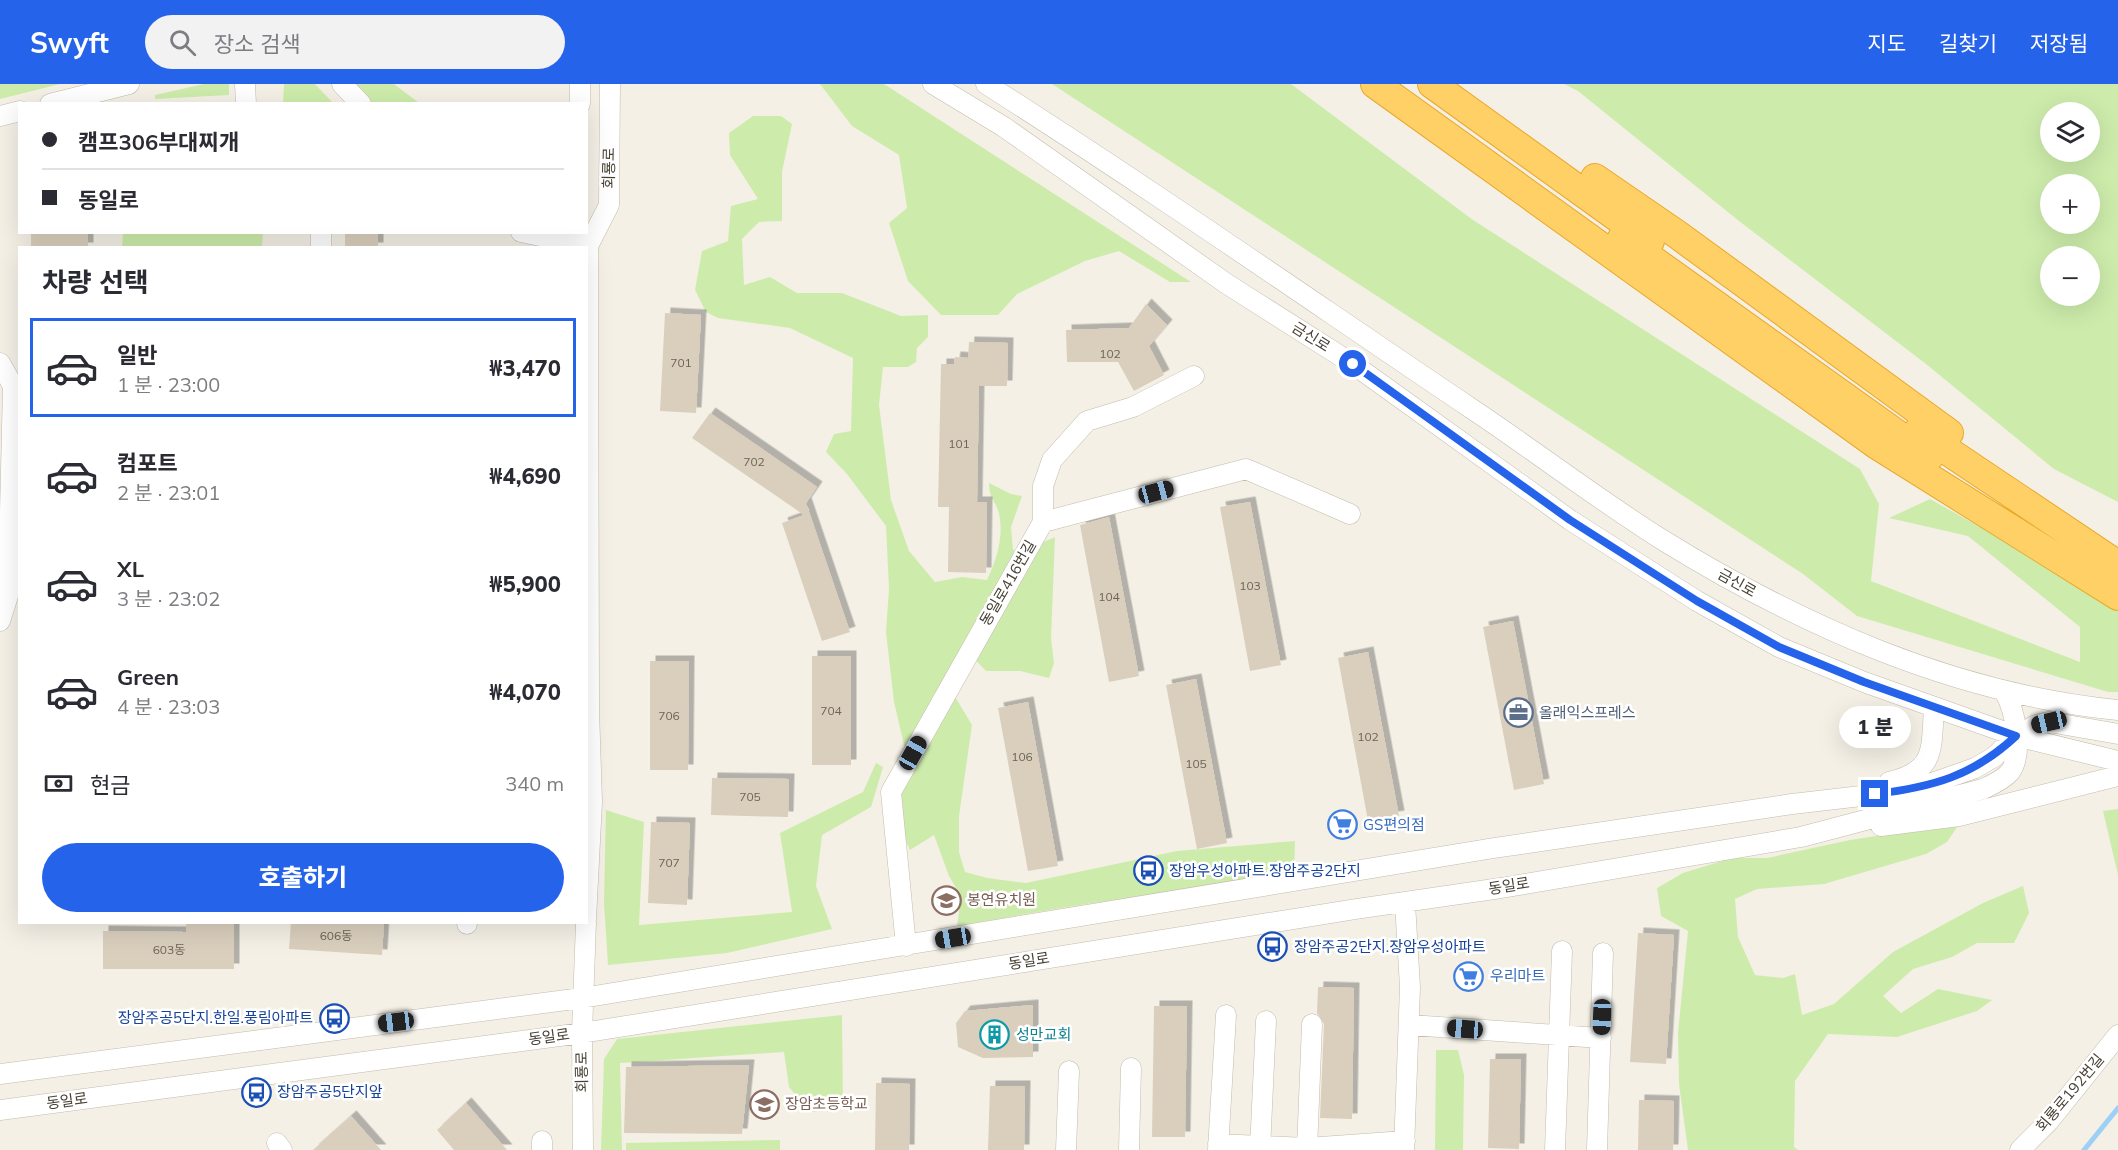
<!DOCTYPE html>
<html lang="ko">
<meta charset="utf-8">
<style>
:root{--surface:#fff;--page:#f2f2f3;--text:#2b2b33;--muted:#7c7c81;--line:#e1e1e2;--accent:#2563eb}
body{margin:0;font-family:Mulish,"Noto Sans KR",sans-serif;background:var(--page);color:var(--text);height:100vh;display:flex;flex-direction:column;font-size:22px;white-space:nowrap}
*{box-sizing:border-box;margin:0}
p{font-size:20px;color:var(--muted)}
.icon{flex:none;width:33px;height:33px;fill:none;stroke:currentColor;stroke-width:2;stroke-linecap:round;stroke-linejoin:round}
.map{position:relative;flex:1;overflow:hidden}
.side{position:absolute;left:18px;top:162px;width:570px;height:678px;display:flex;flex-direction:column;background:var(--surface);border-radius:0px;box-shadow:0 6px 24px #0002}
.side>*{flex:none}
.hud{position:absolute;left:18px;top:18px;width:570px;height:132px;border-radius:0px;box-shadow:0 6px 24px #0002;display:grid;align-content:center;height:132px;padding:0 24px;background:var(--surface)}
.tools{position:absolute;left:2040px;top:18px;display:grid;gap:12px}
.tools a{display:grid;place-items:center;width:60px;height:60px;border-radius:50%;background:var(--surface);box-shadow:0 6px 24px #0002;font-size:30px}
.end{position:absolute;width:27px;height:27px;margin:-14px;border:8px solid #2563eb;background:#fff;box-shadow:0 0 0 3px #fff}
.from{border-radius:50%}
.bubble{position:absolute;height:42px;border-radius:21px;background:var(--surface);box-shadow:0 6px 24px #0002;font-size:20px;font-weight:800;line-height:42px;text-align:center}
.car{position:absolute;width:18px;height:36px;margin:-18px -9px;border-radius:8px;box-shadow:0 0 4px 2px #0007;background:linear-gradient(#222 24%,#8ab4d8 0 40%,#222 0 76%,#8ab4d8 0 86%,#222 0)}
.hud b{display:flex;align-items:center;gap:21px;height:57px;font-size:22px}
.hud b+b{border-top:2px solid var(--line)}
.hud i{width:15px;height:15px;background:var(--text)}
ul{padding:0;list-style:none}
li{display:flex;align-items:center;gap:18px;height:99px;margin:0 12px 9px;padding:0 12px;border:3px solid transparent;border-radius:0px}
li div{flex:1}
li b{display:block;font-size:22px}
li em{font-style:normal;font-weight:800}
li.on{border-color:var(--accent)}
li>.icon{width:54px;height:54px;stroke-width:1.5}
h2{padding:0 24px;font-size:27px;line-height:72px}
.pay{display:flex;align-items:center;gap:15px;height:66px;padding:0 24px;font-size:22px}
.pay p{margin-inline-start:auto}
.primary-button{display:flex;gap:12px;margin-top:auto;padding:12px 24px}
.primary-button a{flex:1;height:69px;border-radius:36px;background:var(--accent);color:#fff;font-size:24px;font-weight:800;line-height:69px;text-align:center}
header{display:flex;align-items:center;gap:36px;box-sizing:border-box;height:84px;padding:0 30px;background:var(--accent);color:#fff}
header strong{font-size:28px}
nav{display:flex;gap:33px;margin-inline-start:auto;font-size:21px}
.search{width:420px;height:54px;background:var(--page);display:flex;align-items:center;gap:15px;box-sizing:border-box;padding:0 21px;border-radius:33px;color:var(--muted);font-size:22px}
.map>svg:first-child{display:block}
.green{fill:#cdecab;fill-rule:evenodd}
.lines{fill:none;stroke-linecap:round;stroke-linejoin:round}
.stream{stroke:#9dd0f6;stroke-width:5}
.building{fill:#dacfbd;filter:url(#shadow)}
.minor-casing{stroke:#c4bbab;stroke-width:21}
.highway-casing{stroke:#eaa82a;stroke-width:30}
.minor{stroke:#fff;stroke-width:20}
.highway{stroke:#ffd066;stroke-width:28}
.route{stroke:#2563eb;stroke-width:8}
.labels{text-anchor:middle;stroke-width:5;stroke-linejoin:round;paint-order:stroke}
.number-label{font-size:12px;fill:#6c6457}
.street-label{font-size:15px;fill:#484135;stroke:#fff}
.service-label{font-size:15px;fill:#4e5e75;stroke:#fff;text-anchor:start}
.shop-label{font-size:15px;fill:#366cbe;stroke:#fff;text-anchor:start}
.transit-label{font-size:15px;fill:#164399;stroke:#fff;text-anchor:start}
.education-label{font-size:15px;fill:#785e54;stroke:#fff;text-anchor:start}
.culture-label{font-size:15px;fill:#0d838f;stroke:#fff;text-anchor:start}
</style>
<header>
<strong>Swyft</strong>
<div class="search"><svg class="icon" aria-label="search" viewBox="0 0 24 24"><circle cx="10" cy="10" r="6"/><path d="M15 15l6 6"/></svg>장소 검색</div>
<nav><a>지도</a><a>길찾기</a><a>저장됨</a></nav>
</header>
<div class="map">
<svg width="2118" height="1066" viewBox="0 0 2118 1066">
<defs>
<filter id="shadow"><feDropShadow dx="5.5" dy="-5.5" stdDeviation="0" flood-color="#0004"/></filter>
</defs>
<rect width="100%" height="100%" fill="#f4f0e6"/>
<!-- green -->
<path class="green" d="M 0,0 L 60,0 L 0,15 Z
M 204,0 L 229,0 L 229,11 L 155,15 L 155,11 Z
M 284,0 L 315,0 L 333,19 L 283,19 Z
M 353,0 L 394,0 L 419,19 L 371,19 Z
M 820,0 L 884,0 L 1191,198 L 1170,198 L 1119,167 L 1085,177 L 1017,210 L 998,231 L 941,231 L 908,197 L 889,139 L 907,124 L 899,71 L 852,42 Z
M 1052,0 L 1291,0 L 1473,136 L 1860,385 L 1879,420 L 1871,497 L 2080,578 L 2080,543 L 1968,452 L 1889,434 L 1930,415 L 2098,509 L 2118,525 L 2118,608 L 2108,608 L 1857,532 L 1803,490 Z
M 1564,0 L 2118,0 L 2118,418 L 2054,385 L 1926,280 L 1739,137 L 1578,7 ZM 2050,28 L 2090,28 L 2090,68 L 2050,68 ZM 2050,100 L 2090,100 L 2090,140 L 2050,140 ZM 2050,172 L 2090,172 L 2090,212 L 2050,212 Z
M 753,32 L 781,32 L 792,40 L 782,88 L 782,137 L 759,138 L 742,155 L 744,201 L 770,193 L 797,209 L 842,209 L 901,232 L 928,231 L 928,253 L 917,264 L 916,278 L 908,283 L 883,283 L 879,321 L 891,416 L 909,467 L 935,498 L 962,493 L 987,496 C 997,475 1005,450 998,426 C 994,415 989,413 989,399 L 1011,410 L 1022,412 L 1011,443 L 1013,466 L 1039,460 L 1055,453 L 1051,554 L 1054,579 L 1049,594 L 1020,587 L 986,587 L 963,563 L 952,578 L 948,601 L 972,641 L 959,732 L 959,768 L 965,788 L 987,794 L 1026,799 L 1177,767 L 1295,757 L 1294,789 C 1182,807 1069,820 957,843 L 961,812 L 949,792 L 934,751 L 910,766 L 884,709 L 905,665 L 894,618 L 886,548 L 889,505 L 886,442 L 847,390 L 826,368 L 834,350 L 851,347 L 853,274 L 790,244 L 718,234 L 706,228 L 695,206 L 702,167 L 728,157 L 731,122 L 758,115 L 730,71 L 729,49 Z
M 123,149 L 263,149 L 262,163 L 122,163 Z
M 876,679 L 883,683 L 871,723 L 822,751 L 816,802 L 832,845 L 727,869 L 608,881 L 604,819 L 606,726 L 644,738 L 639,841 L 792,828 L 780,749 L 863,708 Z
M 2118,725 L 2118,791 L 2103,727 Z
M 1960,739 L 1947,758 L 1926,770 L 1824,800 L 1757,805 L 1735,815 L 1738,853 L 1755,891 L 1783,894 L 1795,890 L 1802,931 L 1834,920 L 1893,868 L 1983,819 L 2023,802 L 2029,829 L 2014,859 L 1977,859 L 1952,873 L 1913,885 L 1883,912 L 1901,929 L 1938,905 L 1992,916 L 1977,927 L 1897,953 L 1828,950 L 1795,997 L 1794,1063 L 1798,1066 L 1688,1066 L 1679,1000 L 1678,949 L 1688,847 L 1661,832 L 1657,804 L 1683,789 L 1732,774 L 1767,774 L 1850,756 Z
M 842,931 L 843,1024 L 810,1028 L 789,1003 L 784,968 L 620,979 L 622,1066 L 601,1066 L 604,975 L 617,955 Z
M 1436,966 L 1458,966 L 1464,991 L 1463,1066 L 1435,1066 Z
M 780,1056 L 780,1066 L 626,1066 L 626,1059 Z"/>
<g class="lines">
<!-- stream -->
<path class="stream" d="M 2084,1066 L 2118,1024"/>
</g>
<!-- building -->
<path class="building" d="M 31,148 L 88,148 L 88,164 L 31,164 Z
M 345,148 L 378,148 L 378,164 L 345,164 Z
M 1146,220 L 1167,241 L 1149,262 L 1164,291 L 1134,307 L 1118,278 L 1067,278 L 1066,246 L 1129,244 Z
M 665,229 L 701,231 L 696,329 L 660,327 Z
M 969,258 L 1008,259 L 1007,302 L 979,302 L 977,418 L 987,418 L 986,489 L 948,488 L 949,423 L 938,423 L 941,280 L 954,280 L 955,273 L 968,274 Z
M 710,329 L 817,403 L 806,419 L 850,548 L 822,557 L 782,439 L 804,431 L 692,354 Z
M 1250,418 L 1281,581 L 1250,587 L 1220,423 Z
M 1109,433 L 1139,592 L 1109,598 L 1080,441 Z
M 1513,537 L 1544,700 L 1514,706 L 1483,543 Z
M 1368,568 L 1399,732 L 1368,737 L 1338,574 Z
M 812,572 L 851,572 L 851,681 L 812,681 Z
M 650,577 L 689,577 L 688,686 L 650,686 Z
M 1196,595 L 1227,759 L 1197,765 L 1166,601 Z
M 1028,618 L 1058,782 L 1028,787 L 998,624 Z
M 712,694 L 789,695 L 788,733 L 711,731 Z
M 651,738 L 690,739 L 687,821 L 648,819 Z
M 186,838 L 234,838 L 234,885 L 103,885 L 103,847 L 186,848 Z
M 291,838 L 384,838 L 382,871 L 289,865 Z
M 1638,849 L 1674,851 L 1666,980 L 1630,978 Z
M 1318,903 L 1354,904 L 1352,1035 L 1320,1034 L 1324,940 L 1317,929 Z
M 1033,921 L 1033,973 L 983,974 L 958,963 L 956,939 L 965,927 Z
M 1154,922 L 1187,922 L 1185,1053 L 1152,1053 Z
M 1490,975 L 1521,975 L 1519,1065 L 1488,1064 Z
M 749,981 L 742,1050 L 624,1049 L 626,983 Z
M 876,999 L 910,1000 L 909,1066 L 875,1066 Z
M 990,1002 L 1025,1002 L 1024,1066 L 988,1066 Z
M 1639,1016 L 1674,1017 L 1673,1066 L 1638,1066 Z
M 466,1019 L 507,1066 L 454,1066 L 437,1046 Z
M 351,1032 L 381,1066 L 313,1066 Z"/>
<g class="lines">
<defs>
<path id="minor" d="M 245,0 L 246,20
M 342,0 L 361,20
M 580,0 L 580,20
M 933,0 L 1004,43 L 1227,200 L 1353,280 L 1570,436 L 1697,517 L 1779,563 L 1864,598 L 2016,652 L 2118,677
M 986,0 C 1151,105 1310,216 1472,325 C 1535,367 1596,414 1661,455 C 1800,541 1954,610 2118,626
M 50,20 L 129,0
M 0,32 L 20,27
M 521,148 L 588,162 L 586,150
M 321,164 L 321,148
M 0,279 L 13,302 L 8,512 L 0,537
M 1043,438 L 1043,402 L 1052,376 L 1087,337 L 1133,323 L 1194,292
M 1889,698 C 1936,687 1931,666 1934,624
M 1881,742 L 1959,732 L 2118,692
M 586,835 L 592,718 L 589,625 L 588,162 L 609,121 L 610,0
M 467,840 L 467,838
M 906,862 L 891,708 L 1043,438 L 1246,385 L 1350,430
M 1410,941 L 1601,954
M 0,990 L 582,914 L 1494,764 L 1792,720 L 1896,708 L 1921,703 L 1975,684 L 1994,673 L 2016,652 L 2036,641 L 2049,638 L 2118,650
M 0,1026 L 582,949 L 1356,825 L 1501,804 L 1801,753 L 1983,705 C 1992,701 2003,696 2010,688 C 2024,669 2015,625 2004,607
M 277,1059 L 282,1066
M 1218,1060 L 1307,1064 L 1405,1057
M 542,1066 L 542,1057
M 583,1066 L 582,949 L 586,838
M 1066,1066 L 1069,987
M 1129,1066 L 1131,984
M 1218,1066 L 1226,931
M 1260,1066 L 1266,937
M 1307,1066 L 1312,940
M 1404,1066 L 1410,903 L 1405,819
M 1555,1066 L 1562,867
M 1597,1066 L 1603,869
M 2020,1066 L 2049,1037 L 2118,951"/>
<path id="highway" d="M 1375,0 L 1877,361 L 2118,512
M 1432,0 L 1650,157
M 1595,94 L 1678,151 L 1949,349
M 1622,154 L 1929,373
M 1918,347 L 2118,481"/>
</defs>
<!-- minor casing -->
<use href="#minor" class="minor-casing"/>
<!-- highway casing -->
<use href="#highway" class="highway-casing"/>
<!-- minor -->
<use href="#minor" class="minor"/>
<!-- highway -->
<use href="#highway" class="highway"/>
</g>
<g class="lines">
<!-- route -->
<path class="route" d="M 1353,280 L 1570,436 L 1697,517 L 1779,563 L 1864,598 L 2016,652 C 1973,692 1933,703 1875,710"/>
</g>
<!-- icons -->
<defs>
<symbol id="office-ring" viewBox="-11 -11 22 22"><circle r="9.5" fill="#fff" stroke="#5c6f8a" stroke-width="1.5"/><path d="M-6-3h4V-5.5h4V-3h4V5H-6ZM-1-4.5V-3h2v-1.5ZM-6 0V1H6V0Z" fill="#5c6f8a"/></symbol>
<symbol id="supermarket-ring" viewBox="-11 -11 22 22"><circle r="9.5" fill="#fff" stroke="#3f7fe0" stroke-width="1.5"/><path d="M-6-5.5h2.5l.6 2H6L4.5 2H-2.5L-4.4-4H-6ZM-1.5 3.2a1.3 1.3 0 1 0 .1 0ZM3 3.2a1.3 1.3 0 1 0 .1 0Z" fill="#3f7fe0"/></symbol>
<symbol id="bus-ring" viewBox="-11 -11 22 22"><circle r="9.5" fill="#fff" stroke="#1a4fb4" stroke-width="1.5"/><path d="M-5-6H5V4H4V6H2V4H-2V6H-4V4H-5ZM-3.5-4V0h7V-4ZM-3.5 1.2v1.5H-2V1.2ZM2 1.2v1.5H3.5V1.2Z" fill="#1a4fb4"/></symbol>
<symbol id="school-ring" viewBox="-11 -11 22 22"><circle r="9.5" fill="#fff" stroke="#8d6e63" stroke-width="1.5"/><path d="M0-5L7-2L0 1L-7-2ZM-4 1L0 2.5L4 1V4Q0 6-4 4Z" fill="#8d6e63"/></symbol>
<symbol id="building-ring" viewBox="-11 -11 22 22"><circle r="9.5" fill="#fff" stroke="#0f9aa8" stroke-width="1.5"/><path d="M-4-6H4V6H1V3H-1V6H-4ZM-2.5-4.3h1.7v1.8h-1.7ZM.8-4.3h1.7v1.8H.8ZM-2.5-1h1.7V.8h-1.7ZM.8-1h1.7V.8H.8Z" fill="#0f9aa8"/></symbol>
</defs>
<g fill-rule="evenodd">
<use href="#office-ring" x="1502" y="612" width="33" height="33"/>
<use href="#supermarket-ring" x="1326" y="724" width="33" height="33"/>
<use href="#bus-ring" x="1132" y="770" width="33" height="33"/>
<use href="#school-ring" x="930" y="800" width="33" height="33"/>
<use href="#bus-ring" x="1256" y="846" width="33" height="33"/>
<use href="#supermarket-ring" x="1452" y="876" width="33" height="33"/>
<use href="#bus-ring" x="318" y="918" width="33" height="33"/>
<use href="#building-ring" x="978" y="934" width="33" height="33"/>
<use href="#bus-ring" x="240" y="992" width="33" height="33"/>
<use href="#school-ring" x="748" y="1004" width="33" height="33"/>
</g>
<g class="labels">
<!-- number labels -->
<g class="number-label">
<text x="1110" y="274">102</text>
<text x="681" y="283">701</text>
<text x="959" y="364">101</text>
<text x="754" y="382">702</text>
<text x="1250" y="506">103</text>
<text x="1109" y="517">104</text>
<text x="831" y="631">704</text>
<text x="669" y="636">706</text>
<text x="1368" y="657">102</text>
<text x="1022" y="677">106</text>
<text x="1196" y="684">105</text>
<text x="750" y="717">705</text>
<text x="669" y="783">707</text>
<text x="336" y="856">606동</text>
<text x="169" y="870">603동</text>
</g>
<!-- street labels -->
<g class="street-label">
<text transform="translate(609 84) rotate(-89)" y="5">회룡로</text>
<text transform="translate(1311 253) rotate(32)" y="5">금신로</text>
<text transform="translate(1008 499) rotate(-60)" y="5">동일로416번길</text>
<text transform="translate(1737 499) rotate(29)" y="5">금신로</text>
<text transform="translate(1509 802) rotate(-9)" y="5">동일로</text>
<text transform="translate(1029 877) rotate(-9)" y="5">동일로</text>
<text transform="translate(549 953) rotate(-8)" y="5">동일로</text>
<text transform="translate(582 988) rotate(-91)" y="5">회룡로</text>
<text transform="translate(2070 1009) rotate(-50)" y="5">회룡로192번길</text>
<text transform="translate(67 1017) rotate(-8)" y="5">동일로</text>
</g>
<!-- service labels -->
<g class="service-label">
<text x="1539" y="634">올래익스프레스</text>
</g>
<!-- shop labels -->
<g class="shop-label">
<text x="1363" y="746">GS편의점</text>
<text x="1490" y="897">우리마트</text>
</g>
<!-- transit labels -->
<g class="transit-label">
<text x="1169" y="792">장암우성아파트.장암주공2단지</text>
<text x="1294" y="868">장암주공2단지.장암우성아파트</text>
<text x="313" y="939" text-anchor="end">장암주공5단지.한일.풍림아파트</text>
<text x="277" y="1013">장암주공5단지앞</text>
</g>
<!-- education labels -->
<g class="education-label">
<text x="967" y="821">봉연유치원</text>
<text x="785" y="1025">장암초등학교</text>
</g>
<!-- culture labels -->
<g class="culture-label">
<text x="1016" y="956">성만교회</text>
</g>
</g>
</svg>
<div class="tools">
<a><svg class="icon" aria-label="layers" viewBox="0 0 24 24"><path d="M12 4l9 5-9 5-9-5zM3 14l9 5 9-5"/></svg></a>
<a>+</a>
<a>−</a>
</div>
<i class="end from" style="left:1353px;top:280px"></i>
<i class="end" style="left:1875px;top:710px"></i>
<div class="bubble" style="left:1839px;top:622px;width:72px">1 분</div>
<i class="car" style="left:1156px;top:408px;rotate:75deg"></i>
<i class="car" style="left:2049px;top:638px;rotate:257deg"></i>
<i class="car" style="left:913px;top:669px;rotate:29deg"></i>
<i class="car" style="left:953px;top:854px;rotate:261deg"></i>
<i class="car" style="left:1602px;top:933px;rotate:182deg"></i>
<i class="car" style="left:396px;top:938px;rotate:263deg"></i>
<i class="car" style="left:1465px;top:945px;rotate:274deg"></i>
<div class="hud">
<b><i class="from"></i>캠프306부대찌개</b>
<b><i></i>동일로</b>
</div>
<section class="side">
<h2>차량 선택</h2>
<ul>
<li class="on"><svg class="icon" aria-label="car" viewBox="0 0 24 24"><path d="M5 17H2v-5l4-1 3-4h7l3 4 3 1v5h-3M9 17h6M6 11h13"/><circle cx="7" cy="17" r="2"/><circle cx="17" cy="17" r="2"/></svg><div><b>일반</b><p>1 분 · 23:00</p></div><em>₩3,470</em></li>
<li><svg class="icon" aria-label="car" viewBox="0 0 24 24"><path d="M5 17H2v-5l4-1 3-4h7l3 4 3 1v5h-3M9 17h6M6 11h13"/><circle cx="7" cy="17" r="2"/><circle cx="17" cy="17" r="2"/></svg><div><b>컴포트</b><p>2 분 · 23:01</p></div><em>₩4,690</em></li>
<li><svg class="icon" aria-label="car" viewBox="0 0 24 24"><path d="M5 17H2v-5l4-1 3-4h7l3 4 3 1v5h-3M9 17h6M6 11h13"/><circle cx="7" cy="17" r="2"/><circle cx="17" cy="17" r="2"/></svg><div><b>XL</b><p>3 분 · 23:02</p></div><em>₩5,900</em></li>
<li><svg class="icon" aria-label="car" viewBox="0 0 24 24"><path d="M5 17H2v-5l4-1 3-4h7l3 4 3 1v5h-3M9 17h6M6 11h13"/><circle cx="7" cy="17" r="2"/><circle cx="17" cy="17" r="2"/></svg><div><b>Green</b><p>4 분 · 23:03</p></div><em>₩4,070</em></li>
</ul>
<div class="pay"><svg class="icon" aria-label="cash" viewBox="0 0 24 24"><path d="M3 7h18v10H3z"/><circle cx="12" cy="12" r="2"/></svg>현금<p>340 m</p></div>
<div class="primary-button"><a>호출하기</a></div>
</section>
</div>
